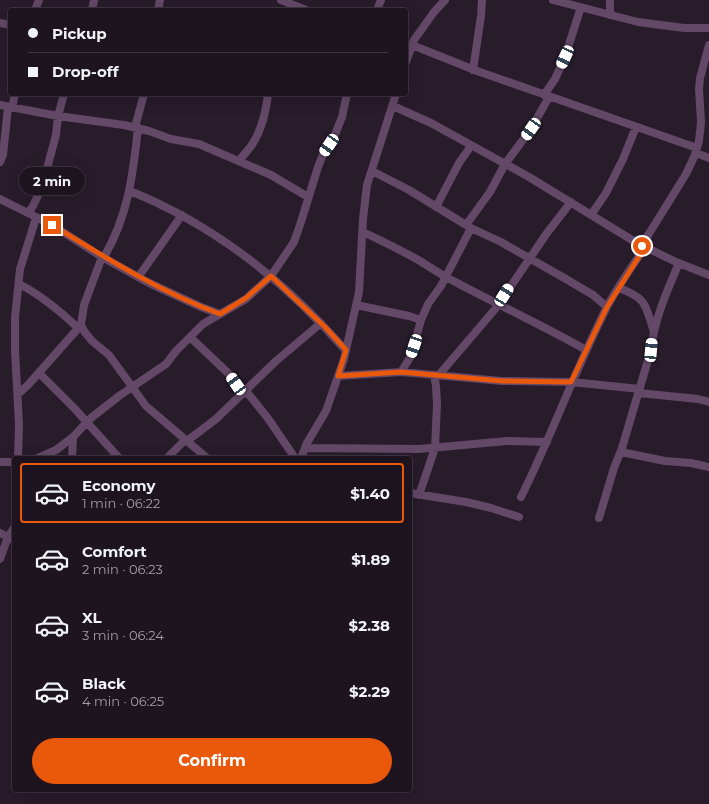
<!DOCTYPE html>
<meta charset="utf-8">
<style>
:root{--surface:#1e1420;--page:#261d29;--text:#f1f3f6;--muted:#a19ea5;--line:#3c333e;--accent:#ea580c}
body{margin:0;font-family:Montserrat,sans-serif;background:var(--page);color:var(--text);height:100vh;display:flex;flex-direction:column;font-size:15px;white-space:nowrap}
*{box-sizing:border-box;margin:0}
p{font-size:13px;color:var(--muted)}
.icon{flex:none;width:22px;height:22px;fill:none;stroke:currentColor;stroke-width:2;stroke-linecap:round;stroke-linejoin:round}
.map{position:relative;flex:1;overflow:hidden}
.side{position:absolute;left:12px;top:456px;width:400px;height:336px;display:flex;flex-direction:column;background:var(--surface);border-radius:4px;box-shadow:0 4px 16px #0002,0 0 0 1px var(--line)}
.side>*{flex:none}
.hud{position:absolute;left:8px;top:8px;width:400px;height:88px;border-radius:4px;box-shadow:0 4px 16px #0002,0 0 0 1px var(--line);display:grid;align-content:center;height:88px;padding:0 20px;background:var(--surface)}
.end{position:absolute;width:18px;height:18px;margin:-9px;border:5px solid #ea580c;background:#fff;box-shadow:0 0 0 2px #fff}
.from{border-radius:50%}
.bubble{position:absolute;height:28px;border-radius:14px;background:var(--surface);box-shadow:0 4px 16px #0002,0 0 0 1px var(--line);font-size:13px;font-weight:700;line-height:28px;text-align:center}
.car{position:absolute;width:12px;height:24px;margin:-12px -6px;border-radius:5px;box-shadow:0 0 3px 1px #0007;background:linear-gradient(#fff 24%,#345 0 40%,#fff 0 76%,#345 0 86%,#fff 0)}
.hud b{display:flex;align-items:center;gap:14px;height:38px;font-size:15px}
.hud b+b{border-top:1px solid var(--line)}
.hud i{width:10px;height:10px;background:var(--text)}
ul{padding:7px 0 0;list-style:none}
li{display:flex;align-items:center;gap:12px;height:60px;margin:0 8px 6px;padding:0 12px;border:2px solid transparent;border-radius:4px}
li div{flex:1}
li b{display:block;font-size:15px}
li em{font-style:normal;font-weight:700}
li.active{border-color:var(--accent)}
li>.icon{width:36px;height:36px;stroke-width:1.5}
.action{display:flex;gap:8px;margin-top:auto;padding:8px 20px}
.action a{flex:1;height:46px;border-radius:24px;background:var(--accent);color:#fff;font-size:16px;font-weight:700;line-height:46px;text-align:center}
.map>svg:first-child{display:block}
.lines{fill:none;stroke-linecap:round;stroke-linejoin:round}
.minor{stroke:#634867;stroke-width:8}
.route{stroke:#ea580c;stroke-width:5}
</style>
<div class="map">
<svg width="709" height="804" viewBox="0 0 709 804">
<rect width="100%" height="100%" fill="#281b2a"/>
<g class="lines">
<!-- minor -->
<path class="minor" d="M 281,0 L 306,10
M 553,0 L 638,22 L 684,28 L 709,28
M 610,0 L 610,15
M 35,10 L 39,0
M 92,10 L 94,0
M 158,10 L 160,0
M 377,10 L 381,0
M 0,23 L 10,25
M 412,45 L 477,71 L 697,148
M 406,62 L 414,40 L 434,12 L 445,0
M 473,70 L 481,16 L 482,0
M 544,95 L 555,79 L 565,57 L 581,7
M 0,105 L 58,116 L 124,125 L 149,131 L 171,139 L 199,144 L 271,175 L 308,197
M 393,106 L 431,123 L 529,177 L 637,243 L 676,262 L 709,275
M 12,108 L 15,94
M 135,127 L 144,94
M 696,153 L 709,158
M 239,161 C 243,155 249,150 253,143 C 262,129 266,111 268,94
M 0,162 L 3,155 L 8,107
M 372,171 L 409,190 L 471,228 L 501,242 L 566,279 L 593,295 L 607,307
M 130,191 C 214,225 287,283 346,351
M 0,199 L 52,225 L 102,257 L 149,283 L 201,307 L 220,314
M 436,207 L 459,163 L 471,146
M 28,213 L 33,206 L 42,187 L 56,135 L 58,116 L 64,94
M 591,215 L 606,193 L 623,159 L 636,127
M 466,225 L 490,192 L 505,164 L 531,129 L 549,97
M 363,232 C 382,241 401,250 420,261 C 428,266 437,272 446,277 C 492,302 540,324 586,350
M 642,245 L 686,174 L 694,157 L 699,141 L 701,122 L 699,89 L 700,78 L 709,45
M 102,257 L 84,305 L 81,325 L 84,331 L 92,341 L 109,355 L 146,406 L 207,458
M 104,257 C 128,216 133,175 138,128
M 139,276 L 182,215
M 19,284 C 41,295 60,311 78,328
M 619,288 C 648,299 645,305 654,332
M 356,305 L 409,316 L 421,320
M 190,337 L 228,373 L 243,394
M 401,372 L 411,356 L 421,320 L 428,304 L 441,286 L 471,228
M 39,373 L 75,409 L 119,458
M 338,376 L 401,372 L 502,381 L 571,382 L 640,389
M 438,376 L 496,308 L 547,233 L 571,202
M 246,391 L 267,417 L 295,458
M 639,393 L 698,399 L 709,402
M 18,394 L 28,385 L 81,325
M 187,441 L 216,419 L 276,361 L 321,323
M 305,448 L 419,449 L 507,441 L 547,442
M 621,452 L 665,461 L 691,463 L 709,467
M 18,458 L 19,425 L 15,350 L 15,318 L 20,269 L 36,218
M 38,458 L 56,450 L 73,437 L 91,418 L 119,396 L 166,364 L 176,351 L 203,324 L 246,299 L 271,276 L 294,242 L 301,222 L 318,167 L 324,152 L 334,137 L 342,117 L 347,94
M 72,458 L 73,437
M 167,458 L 185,440
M 301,458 L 307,443 L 326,411 L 344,359 L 359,292 L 363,219 L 367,185 L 396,94
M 0,462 L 14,462
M 410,493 L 466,502 L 491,508 L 519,517
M 419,495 L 435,448 L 437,404 L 436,386 L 434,375
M 521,497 C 552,435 575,370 606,309 C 617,287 632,267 645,247
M 599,518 L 614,468 L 622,448 L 651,350 C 654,320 667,291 679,263
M 0,533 L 14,540
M 0,559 L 8,537 L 14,528"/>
</g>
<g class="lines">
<!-- route -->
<path class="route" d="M 52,225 C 106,258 160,292 220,314 L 246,298 L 271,276 L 325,327 L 346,350 L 338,376 L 401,372 L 502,381 L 571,382 L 607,307 L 645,247 L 642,246"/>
</g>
</svg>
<i class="end from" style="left:642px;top:246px"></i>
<i class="end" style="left:52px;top:225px"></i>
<div class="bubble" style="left:19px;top:167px;width:66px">2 min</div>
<i class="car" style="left:565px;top:57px;rotate:205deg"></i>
<i class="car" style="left:531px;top:129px;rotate:215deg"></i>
<i class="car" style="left:329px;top:145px;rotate:214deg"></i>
<i class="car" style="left:504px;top:295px;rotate:32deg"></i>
<i class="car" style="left:414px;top:346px;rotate:199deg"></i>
<i class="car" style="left:651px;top:350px;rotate:5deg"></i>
<i class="car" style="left:236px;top:384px;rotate:325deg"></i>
<div class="hud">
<b><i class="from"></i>Pickup</b>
<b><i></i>Drop-off</b>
</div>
<section class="side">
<ul>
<li class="active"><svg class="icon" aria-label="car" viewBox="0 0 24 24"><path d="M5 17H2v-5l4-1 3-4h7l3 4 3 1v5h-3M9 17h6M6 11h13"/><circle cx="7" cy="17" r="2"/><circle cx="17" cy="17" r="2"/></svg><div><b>Economy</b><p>1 min · 06:22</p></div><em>$1.40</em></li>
<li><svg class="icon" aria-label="car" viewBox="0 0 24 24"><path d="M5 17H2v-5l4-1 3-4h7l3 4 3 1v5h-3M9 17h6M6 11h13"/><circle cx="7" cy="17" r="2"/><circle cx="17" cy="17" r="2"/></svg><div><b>Comfort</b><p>2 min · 06:23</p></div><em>$1.89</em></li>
<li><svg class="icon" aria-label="car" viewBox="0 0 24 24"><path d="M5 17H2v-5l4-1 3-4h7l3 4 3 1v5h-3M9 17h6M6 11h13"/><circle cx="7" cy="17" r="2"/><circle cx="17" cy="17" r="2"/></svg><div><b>XL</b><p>3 min · 06:24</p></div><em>$2.38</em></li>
<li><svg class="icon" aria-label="car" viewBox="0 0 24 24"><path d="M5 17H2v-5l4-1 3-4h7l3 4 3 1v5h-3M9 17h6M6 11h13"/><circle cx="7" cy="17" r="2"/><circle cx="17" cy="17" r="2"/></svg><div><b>Black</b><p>4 min · 06:25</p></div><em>$2.29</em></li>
</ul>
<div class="action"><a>Confirm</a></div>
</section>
</div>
